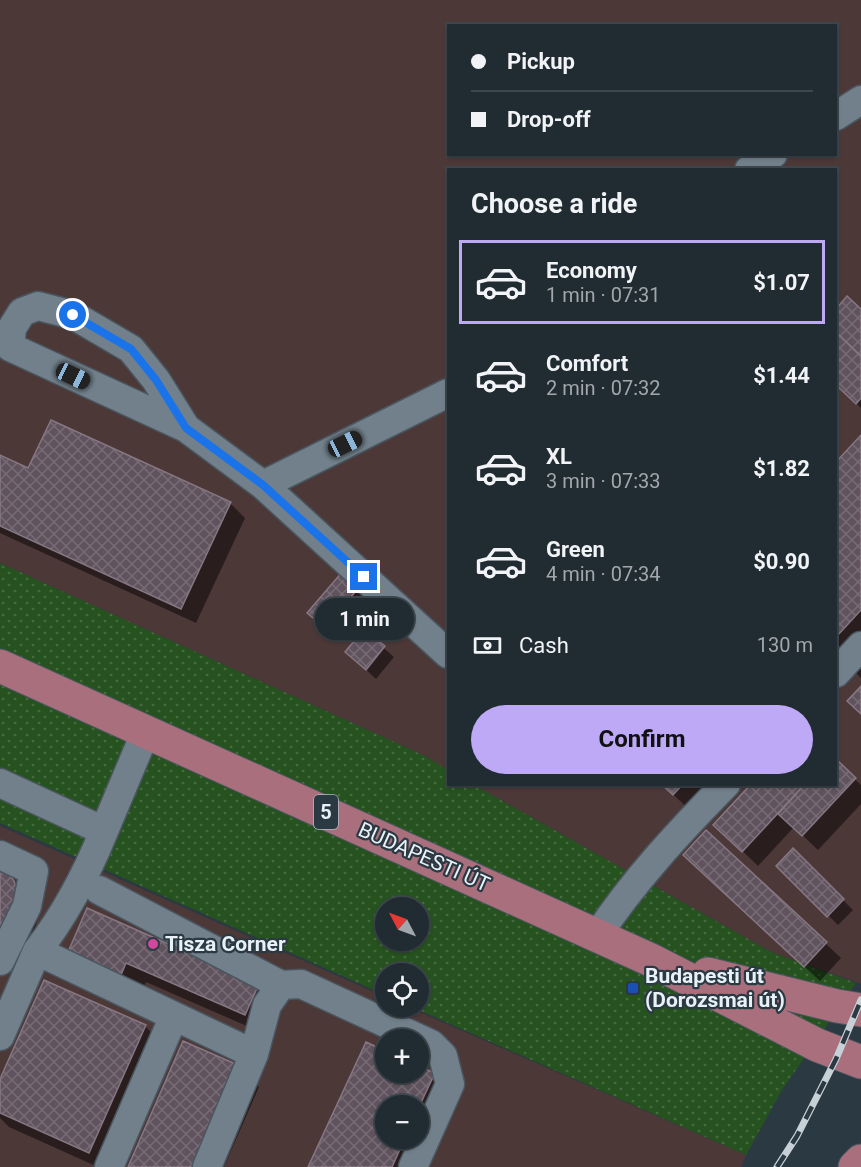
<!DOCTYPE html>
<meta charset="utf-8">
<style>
:root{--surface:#202b32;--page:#28333a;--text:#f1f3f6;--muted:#a2a7ac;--line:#3d474d;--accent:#bda9f5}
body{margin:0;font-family:Roboto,sans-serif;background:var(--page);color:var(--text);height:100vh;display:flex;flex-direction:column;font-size:22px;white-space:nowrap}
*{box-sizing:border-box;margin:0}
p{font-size:20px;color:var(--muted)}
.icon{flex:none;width:33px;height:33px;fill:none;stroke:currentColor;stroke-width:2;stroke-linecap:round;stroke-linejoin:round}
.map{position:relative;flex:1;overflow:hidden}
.drawer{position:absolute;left:447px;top:168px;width:390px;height:618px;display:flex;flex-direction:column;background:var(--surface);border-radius:0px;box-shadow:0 2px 4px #0004,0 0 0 2px var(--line)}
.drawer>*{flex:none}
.banner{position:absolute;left:447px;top:24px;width:390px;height:132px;border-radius:0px;box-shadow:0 2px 4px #0004,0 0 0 2px var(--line);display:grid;align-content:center;height:132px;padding:0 24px;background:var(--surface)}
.needle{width:39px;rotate:311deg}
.tools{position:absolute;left:375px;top:897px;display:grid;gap:12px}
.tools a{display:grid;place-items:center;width:54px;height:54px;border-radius:50%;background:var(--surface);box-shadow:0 2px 4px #0004,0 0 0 2px var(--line);font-size:30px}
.end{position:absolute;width:27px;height:27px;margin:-14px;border:8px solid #1a73e8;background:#fff;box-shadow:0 0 0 3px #fff}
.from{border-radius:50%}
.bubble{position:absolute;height:42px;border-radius:21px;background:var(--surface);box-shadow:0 2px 4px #0004,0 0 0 2px var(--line);font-size:20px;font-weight:700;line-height:42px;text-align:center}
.car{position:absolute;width:18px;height:36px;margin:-18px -9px;border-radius:8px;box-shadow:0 0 4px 2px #0007;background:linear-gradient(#222 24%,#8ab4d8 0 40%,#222 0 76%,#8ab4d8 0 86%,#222 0)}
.banner b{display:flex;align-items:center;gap:21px;height:57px;font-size:22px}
.banner b+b{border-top:2px solid var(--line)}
.banner i{width:15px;height:15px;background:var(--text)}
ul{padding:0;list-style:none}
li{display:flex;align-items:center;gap:18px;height:84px;margin:0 12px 9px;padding:0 12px;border:3px solid transparent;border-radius:0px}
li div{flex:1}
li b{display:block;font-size:22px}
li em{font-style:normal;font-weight:700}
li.on{border-color:var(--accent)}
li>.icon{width:54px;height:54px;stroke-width:1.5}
h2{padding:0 24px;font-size:27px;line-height:72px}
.pay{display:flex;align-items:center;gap:15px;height:66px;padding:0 24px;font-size:22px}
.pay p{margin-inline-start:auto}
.primary-button{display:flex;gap:12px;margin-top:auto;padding:12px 24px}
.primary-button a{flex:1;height:69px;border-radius:36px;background:var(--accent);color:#111;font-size:24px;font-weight:700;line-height:69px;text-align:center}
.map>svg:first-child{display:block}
.industrial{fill:#4d3838;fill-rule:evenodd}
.grass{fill:url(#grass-dots);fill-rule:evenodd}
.shadow{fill:#0007;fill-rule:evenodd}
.building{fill:url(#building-cross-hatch);stroke:#867783;stroke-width:1.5}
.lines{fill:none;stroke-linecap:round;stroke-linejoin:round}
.minor-casing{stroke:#4a565f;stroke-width:31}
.major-casing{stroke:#4a565f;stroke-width:35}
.minor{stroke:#71808b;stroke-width:28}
.major{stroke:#a96f7d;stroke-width:33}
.rail-casing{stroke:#c6d0d6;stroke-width:7}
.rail{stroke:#2b3942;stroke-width:4.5;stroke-dasharray:14;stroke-linecap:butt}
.route{stroke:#1a73e8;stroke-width:8}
.hotel-dot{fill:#d1479c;stroke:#2b3942;stroke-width:2}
.transit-dot{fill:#1a4fb4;stroke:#2b3942;stroke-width:2}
.labels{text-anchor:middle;stroke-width:4.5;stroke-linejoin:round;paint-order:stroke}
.shield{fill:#2b3942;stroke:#afbac1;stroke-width:1.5}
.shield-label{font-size:20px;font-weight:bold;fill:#e8f1f7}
.street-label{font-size:21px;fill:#e8f1f7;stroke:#2b3942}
.poi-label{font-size:21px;font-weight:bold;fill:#e8f1f7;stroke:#2b3942;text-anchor:start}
</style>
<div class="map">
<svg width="861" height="1167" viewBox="0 0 861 1167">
<defs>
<pattern id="grass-dots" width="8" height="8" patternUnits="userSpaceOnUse" patternTransform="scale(1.5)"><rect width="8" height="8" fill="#26521f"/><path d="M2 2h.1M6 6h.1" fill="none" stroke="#466b40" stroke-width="1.8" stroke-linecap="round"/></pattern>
<pattern id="building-cross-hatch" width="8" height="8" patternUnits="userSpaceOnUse" patternTransform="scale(1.5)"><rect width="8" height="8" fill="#60535e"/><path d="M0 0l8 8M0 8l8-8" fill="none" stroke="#776c76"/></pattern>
</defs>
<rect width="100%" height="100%" fill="#2b3942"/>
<!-- industrial -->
<path class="industrial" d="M 0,0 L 861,0 L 861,984 L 771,952 L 474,785 L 836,784 L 836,170 L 448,170 L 448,770 L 425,756 L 0,563 ZM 448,26 L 836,26 L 836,154 L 448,154 Z
M 0,826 L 385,997 L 386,1006 L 408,1007 L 746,1155 L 741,1167 L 0,1167 ZM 386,1040 L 418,1040 L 418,1072 L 386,1072 ZM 386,1106 L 418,1106 L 418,1138 L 386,1138 Z"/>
<!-- grass -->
<path class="grass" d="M 0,563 L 425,756 L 448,770 L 448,784 L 474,785 L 771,952 L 856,983 L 782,1090 L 746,1155 L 412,1007 L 418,1006 L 418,974 L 386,974 L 385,995 L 0,823 ZM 386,908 L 418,908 L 418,940 L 386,940 Z"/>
<!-- shadow -->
<path class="shadow" d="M 847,298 L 861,311 L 861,408 L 836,384 L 836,311 Z
M 861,437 L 861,651 L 836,678 L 836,464 Z
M 0,456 L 29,470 L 230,503 L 245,518 L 196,623 L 0,533 Z
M 343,573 L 369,597 L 336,637 L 319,623 Z
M 364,631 L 394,657 L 376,679 L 347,652 Z
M 861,660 L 861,678 L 852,669 Z
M 836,762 L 861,785 L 861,804 L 818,850 L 794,827 L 758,866 L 728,837 L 753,784 L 836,784 Z
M 662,784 L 721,784 L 694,814 Z
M 706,832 L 841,958 L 820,981 L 700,870 Z
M 793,850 L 853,910 L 838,925 L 778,866 Z
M 0,871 L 7,875 L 28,895 L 34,902 L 38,916 L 33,936 L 20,951 L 13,968 L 1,963 Z
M 88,910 L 258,985 L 278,1005 L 265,1034 L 146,982 L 138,1001 L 86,978 Z
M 145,1026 L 165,1046 L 98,1167 L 9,1127 L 0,1118 L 0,1082 Z
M 239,1067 L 259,1087 L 224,1167 L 130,1167 Z
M 386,1072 L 434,1074 L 454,1094 L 420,1167 L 310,1167 ZM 386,1106 L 418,1106 L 418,1138 L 386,1138 Z"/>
<!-- building -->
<path class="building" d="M 847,296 L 861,309 L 861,356 L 836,332 L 836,309 Z
M 836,332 L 861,356 L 861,398 L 856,404 L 836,385 Z
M 51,420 L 231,502 L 181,609 L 0,526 L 0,455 L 28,468 Z
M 861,435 L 861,610 L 836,637 L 836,462 Z
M 343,571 L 360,586 L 325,628 L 307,613 Z
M 364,629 L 385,646 L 366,670 L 345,652 Z
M 861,686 L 861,714 L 847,701 Z
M 836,759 L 856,778 L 802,836 L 778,814 L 805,784 L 836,784 Z
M 661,784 L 683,784 L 673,795 Z
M 751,784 L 805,784 L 742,852 L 713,825 Z
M 706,830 L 827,942 L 804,967 L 683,855 Z
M 793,848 L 844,899 L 827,917 L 776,866 Z
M 0,869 L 8,873 L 14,881 L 19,895 L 0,933 Z
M 87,908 L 259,984 L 245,1015 L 126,963 L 118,982 L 65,959 Z
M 44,980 L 146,1025 L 89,1153 L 0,1113 L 0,1079 Z
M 183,1041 L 240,1066 L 195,1167 L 128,1167 Z
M 366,1042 L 386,1051 L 386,1072 L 418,1072 L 418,1066 L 435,1073 L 418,1109 L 418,1106 L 386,1106 L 386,1138 L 405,1138 L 392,1167 L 308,1167 Z"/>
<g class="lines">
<defs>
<path id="minor" d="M 836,116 L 861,100
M 749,170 L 773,154
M 186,428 L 156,380 L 131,349 L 73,315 L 38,306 L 22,312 L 12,328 L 10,347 L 186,428 L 263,485 L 448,654
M 263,485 L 448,393
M 836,673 L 861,646
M 0,783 L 104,831 L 146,731
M 104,831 C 87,873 65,915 37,951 L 254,1054 L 207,1167
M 0,855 L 34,871 L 27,906 L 0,961
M 99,890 L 281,985
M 597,936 C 634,880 679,832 726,784
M 0,1036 L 37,951
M 254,1054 L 267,1005 L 281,985 L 301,984 L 431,1044 L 443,1056 L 450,1084 L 413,1167
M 109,1167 L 174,1016"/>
<path id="major" d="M 0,666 L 651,960 L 817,1045 L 861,1062
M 708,974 L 837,1006 L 861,1010
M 855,1167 L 861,1161"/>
</defs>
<!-- minor casing -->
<use href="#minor" class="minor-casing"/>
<!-- major casing -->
<use href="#major" class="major-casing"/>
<!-- minor -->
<use href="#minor" class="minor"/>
<!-- major -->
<use href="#major" class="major"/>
<defs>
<path id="rail" d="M 777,1167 L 797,1136 L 836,1059 L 861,1000"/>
</defs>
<!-- rail casing -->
<use href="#rail" class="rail-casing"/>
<!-- rail -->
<use href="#rail" class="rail"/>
</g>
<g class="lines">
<!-- route -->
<path class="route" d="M 73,315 L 131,349 L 156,380 L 186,428 L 263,485 L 364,577"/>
</g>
<!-- markers -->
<circle class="hotel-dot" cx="153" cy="944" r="6"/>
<rect class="transit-dot" x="627" y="982" width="12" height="12" rx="3"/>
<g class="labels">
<!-- shield labels -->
<rect class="shield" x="314" y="795" width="24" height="34" rx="4.5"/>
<g class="shield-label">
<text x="326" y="819">5</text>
</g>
<!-- street labels -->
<g class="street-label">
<text transform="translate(424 857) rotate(24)" y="7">BUDAPESTI ÚT</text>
</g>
<!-- poi labels -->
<g class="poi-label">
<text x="165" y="951">Tisza Corner</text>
<text x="645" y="983">Budapesti út<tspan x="645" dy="24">(Dorozsmai út)</tspan></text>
</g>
</g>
</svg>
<div class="tools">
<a><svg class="needle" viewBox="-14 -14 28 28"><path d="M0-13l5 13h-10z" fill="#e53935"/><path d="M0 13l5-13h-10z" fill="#a2a7ac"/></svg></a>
<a><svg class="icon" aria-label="locate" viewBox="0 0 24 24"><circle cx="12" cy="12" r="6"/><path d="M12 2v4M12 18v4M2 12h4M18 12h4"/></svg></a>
<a>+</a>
<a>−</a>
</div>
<i class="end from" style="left:73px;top:315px"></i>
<i class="end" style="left:364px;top:577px"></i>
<div class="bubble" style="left:315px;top:598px;width:99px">1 min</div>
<i class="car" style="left:73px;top:376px;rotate:115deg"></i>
<i class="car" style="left:345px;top:444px;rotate:64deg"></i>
<div class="banner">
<b><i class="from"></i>Pickup</b>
<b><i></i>Drop-off</b>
</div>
<section class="drawer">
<h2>Choose a ride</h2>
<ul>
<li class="on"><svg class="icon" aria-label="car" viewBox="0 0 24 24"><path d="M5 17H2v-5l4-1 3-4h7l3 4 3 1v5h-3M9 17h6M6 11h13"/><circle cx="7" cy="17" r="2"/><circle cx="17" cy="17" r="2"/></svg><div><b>Economy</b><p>1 min · 07:31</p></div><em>$1.07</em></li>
<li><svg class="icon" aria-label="car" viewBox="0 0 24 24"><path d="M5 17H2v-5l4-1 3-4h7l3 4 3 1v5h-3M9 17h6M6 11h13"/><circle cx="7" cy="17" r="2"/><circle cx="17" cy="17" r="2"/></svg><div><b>Comfort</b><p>2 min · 07:32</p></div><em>$1.44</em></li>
<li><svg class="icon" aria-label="car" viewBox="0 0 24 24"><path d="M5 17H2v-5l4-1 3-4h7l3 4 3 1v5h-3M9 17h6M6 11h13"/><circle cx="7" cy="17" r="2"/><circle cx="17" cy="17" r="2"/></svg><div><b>XL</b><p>3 min · 07:33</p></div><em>$1.82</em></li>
<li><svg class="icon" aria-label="car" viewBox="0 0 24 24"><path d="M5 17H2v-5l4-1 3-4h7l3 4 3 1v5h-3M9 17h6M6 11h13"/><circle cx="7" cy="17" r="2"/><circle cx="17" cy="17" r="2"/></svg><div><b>Green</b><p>4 min · 07:34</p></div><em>$0.90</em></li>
</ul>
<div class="pay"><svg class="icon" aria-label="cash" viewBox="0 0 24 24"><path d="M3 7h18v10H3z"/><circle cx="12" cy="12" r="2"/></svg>Cash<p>130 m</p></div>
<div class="primary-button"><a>Confirm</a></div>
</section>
</div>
